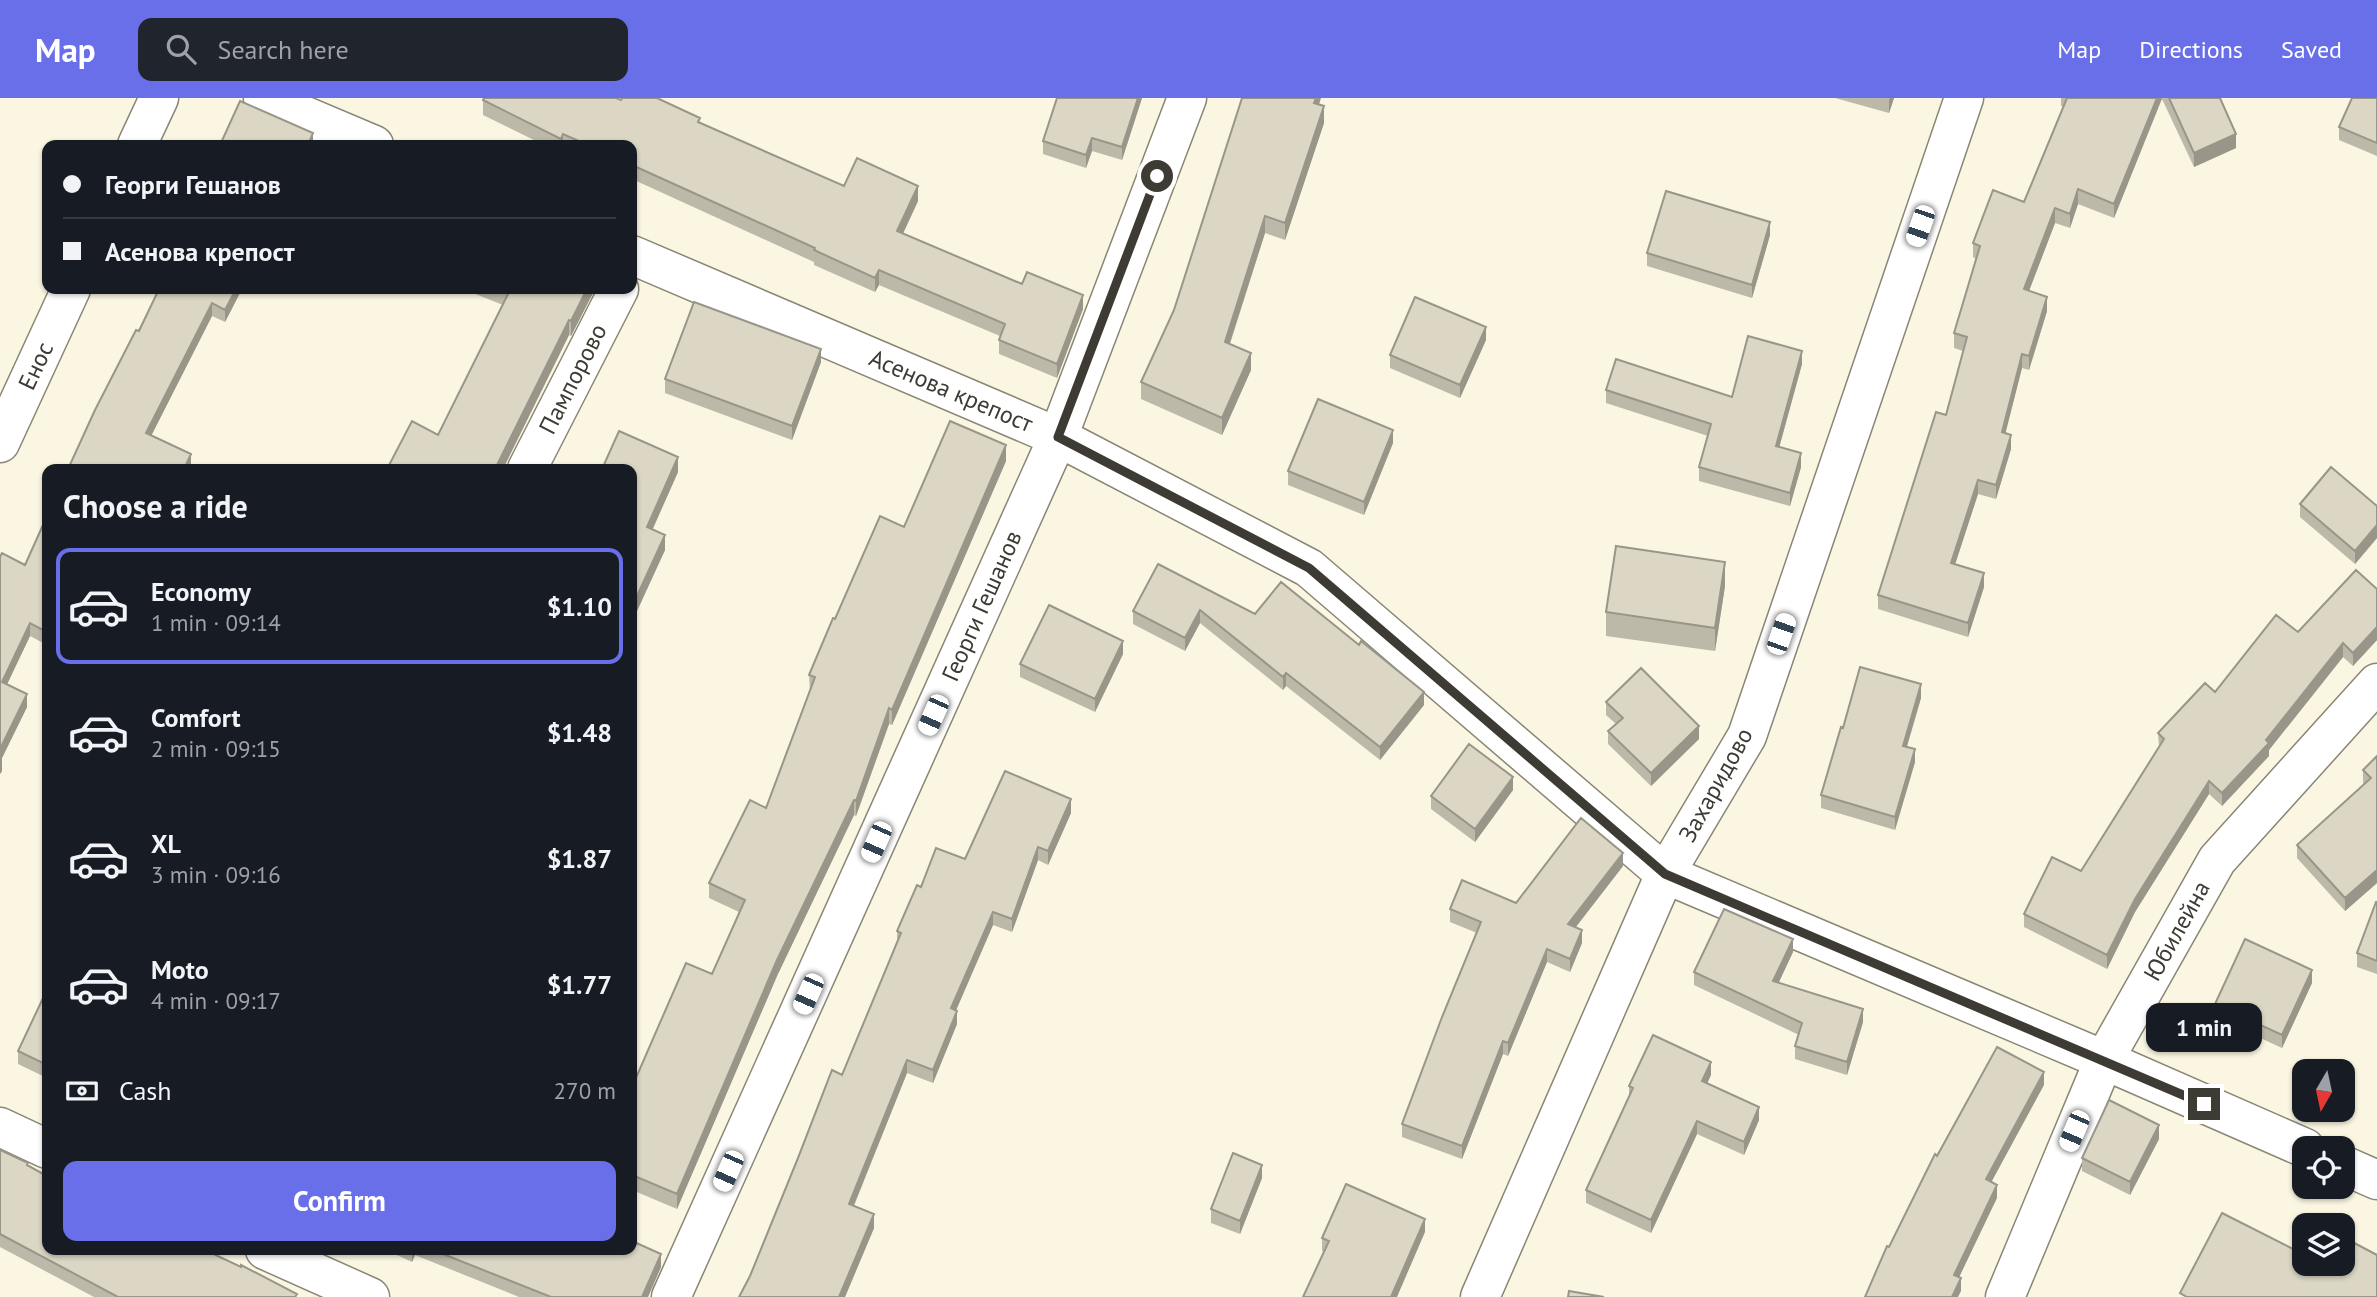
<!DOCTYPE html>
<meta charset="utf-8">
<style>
:root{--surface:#171b24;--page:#20242c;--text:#f1f3f6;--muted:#9ea1a6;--line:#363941;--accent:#696fe8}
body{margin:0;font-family:"PT Sans",sans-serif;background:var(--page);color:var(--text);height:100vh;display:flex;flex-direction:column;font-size:26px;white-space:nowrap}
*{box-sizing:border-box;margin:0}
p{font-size:23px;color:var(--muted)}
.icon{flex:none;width:38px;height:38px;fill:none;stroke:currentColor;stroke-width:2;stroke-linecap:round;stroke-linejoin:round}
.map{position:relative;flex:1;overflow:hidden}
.drawer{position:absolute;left:42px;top:366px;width:595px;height:791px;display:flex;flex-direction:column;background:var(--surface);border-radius:14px;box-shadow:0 2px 5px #0004}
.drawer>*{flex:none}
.guide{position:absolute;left:42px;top:42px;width:595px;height:154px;border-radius:14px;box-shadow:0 2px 5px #0004;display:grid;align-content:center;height:154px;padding:0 21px;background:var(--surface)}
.needle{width:46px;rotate:189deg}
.fabs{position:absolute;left:2292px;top:961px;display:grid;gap:14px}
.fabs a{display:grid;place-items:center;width:63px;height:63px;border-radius:14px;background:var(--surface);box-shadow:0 2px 5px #0004;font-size:35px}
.end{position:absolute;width:32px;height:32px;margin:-16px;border:9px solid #3d3b34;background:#fff;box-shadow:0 0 0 4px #fff}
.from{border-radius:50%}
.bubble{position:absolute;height:49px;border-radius:14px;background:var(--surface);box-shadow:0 2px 5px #0004;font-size:23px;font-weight:800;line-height:49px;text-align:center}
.car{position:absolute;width:21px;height:42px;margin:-21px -10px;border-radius:9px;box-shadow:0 0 5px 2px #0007;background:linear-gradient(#fff 24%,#345 0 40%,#fff 0 76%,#345 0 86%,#fff 0)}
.guide b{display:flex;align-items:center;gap:24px;height:66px;font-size:26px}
.guide b+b{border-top:2px solid var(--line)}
.guide i{width:18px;height:18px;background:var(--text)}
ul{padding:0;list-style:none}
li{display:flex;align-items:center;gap:21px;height:116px;margin:0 14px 10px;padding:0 7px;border:4px solid transparent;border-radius:14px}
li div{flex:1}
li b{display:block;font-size:26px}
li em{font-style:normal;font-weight:800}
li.active{border-color:var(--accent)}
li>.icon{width:63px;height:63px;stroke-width:1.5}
h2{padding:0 21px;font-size:32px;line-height:84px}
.pay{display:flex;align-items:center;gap:18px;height:77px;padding:0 21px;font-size:26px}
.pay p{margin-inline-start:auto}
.primary-button{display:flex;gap:14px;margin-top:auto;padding:14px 21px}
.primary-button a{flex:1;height:80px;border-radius:14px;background:var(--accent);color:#fff;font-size:28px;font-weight:800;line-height:80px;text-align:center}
header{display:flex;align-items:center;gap:42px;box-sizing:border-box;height:98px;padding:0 35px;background:var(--accent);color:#fff}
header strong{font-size:33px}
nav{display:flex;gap:38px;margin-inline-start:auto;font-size:24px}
.search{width:490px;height:63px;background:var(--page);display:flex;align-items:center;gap:18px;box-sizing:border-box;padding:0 24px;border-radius:14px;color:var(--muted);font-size:26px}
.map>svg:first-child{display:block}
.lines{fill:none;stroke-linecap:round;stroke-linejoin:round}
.minor-casing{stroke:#8a8675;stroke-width:41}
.minor{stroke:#fff;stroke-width:38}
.wall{fill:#bcb9a9}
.shaded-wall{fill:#999689}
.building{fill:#dbd7c4;stroke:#999689;stroke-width:2}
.route{stroke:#3d3b34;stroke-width:9}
.labels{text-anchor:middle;stroke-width:5;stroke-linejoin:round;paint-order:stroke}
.street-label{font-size:24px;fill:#3d3b34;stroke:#fff}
</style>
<header>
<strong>Map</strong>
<div class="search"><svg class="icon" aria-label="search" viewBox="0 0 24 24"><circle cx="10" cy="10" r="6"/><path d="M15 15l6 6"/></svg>Search here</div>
<nav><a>Map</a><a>Directions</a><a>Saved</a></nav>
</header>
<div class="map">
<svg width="2377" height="1199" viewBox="0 0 2377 1199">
<rect width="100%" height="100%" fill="#faf6e2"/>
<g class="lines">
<defs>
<path id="minor" d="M 263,0 L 374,47
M 137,47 L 159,0
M 632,157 L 1058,339 L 1309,470 L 1665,776 L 2104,962 L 2305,1050
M 0,345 L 71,191
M 527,371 L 619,191
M 0,1029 L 47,1051
M 2343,1067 L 2377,1082
M 265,1152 L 370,1199
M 671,1199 L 1058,339 L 1187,0
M 1480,1199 L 1665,776 L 1747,638 L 1964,0
M 2005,1199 L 2104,962 L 2217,762 L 2377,585"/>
</defs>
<!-- minor casing -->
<use href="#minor" class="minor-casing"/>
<!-- minor -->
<use href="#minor" class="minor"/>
</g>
<!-- wall -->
<path class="wall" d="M 1057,0 L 1142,0 L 1122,62 L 1092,53 L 1086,70 L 1043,56 L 1043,43 Z
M 1835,0 L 1894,0 L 1889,15 Z
M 2061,0 L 2220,0 L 2236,50 L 2194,69 L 2162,1 L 2114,120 L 2078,106 L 2070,130 L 2055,125 L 2029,193 L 2047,213 L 2029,272 L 2022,270 L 2005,335 L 2011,351 L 1996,401 L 1978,396 L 1955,466 L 1984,489 L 1968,539 L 1878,511 L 1878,497 L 1946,317 L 1963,253 L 1954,250 L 1954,235 L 1976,161 L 1973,159 L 1973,145 L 2024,104 L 2064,9 L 2061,8 Z
M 2377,0 L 2377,58 L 2339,42 L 2339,29 Z
M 483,2 L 621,2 L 700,25 L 844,88 L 918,103 L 903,136 L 1083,211 L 1057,280 L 999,256 L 999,242 L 1000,238 L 879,187 L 875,194 L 814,167 L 814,164 L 632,81 L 632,47 L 544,47 L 483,17 Z
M 1319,7 L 1324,25 L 1285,142 L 1265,135 L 1230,246 L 1251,272 L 1222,337 L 1141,301 L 1141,284 Z
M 1770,137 L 1752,200 L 1647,168 L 1647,155 Z
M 159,191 L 242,191 L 225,224 L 212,218 L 151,338 L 191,368 L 68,371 Z
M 463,191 L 595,191 L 571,238 L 569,237 L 503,371 L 387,371 L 438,337 L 503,207 Z
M 1486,242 L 1460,300 L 1390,270 L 1390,257 Z
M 821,264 L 792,342 L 665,295 L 665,281 Z
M 1802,266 L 1779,349 L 1801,369 L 1790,408 L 1699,383 L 1699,369 L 1708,338 L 1606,305 L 1606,292 L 1732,299 Z
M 1393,345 L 1364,417 L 1288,387 L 1288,373 Z
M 1006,363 L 892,627 L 889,626 L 856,718 L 854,717 L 777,878 L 677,1111 L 632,1092 L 632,989 L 712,876 L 739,814 L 709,800 L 709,785 L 766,710 L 810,593 L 809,577 L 835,521 L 904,429 Z
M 632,371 L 678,374 L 652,432 L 665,452 L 637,513 L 632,511 Z
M 2300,406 L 2377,408 L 2377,440 L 2355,466 L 2300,419 Z
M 47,418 L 47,547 L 30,538 L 7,586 L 27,609 L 2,660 L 2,673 L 0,676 L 0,459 L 25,467 Z
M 1158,466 L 1424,607 L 1380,662 L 1286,588 L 1283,592 L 1200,525 L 1185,553 L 1133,526 L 1133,513 Z
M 1725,488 L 1715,553 L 1606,538 L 1606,514 Z
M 2377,491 L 2377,542 L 2353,568 L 2343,559 L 2269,652 L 2269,658 L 2222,708 L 2209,696 L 2135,814 L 2107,871 L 2024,829 L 2024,816 L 2081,773 L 2159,649 L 2158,635 L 2298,534 Z
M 1123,556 L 1095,614 L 1020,579 L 1020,566 Z
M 1921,600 L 1907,649 L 1915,664 L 1895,732 L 1821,710 L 1821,697 L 1843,630 Z
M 1606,604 L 1699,641 L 1651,688 L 1608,646 L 1608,633 L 1616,626 L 1606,617 Z
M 2377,658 L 2377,785 L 2345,813 L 2297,760 L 2297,747 L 2365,687 L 2363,685 L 2363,672 Z
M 1513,692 L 1475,744 L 1431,711 L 1431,698 Z
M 1071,715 L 1048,767 L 1038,762 L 1012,834 L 993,827 L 956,912 L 957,926 L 933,985 L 907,975 L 854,1108 L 874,1130 L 845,1199 L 739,1199 L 750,1178 L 842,977 L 897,844 L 897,833 L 921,789 Z
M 1623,768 L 1576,829 L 1582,845 L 1570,874 L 1547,864 L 1508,958 L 1503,956 L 1462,1061 L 1402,1039 L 1402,1026 L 1477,835 L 1450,824 L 1450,811 L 1516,805 Z
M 2377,804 L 2377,876 L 2357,869 L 2357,855 Z
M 1793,854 L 1778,885 L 1863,924 L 1847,977 L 1795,961 L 1795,948 L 1799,937 L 1694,887 L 1694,874 Z
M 2312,885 L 2282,950 L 2215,919 L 2215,906 Z
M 47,900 L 47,980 L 18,966 L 18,953 Z
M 1711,977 L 1707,986 L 1759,1022 L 1744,1057 L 1697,1036 L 1651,1135 L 1586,1105 L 1586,1092 L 1629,999 L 1629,988 Z
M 2159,1041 L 2130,1097 L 2082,1073 L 2082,1060 Z
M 0,1052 L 28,1067 L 47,1152 L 297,1199 L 94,1199 L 0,1149 Z
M 1262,1080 L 1240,1136 L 1211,1125 L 1211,1111 Z
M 1425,1134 L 1324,1154 L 1322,1153 L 1322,1140 Z
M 386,1152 L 632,1152 L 661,1169 L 648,1199 L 519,1199 L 415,1157 L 412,1164 Z"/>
<!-- shaded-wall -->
<path class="shaded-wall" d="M 1138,0 L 1142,0 L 1122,62 L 1122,49 Z
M 1316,0 L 1321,0 L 1314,22 L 1314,5 Z
M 1890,0 L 1894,0 L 1889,15 L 1889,2 Z
M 2157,0 L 2162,0 L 2114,120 L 2114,106 Z
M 1324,8 L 1324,25 L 1285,142 L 1285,125 Z
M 313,35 L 313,47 L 308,47 Z
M 563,36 L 563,47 L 561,47 L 561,41 Z
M 2236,36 L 2236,50 L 2194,69 L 2194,55 Z
M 1092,40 L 1092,53 L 1086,70 L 1086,57 Z
M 918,88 L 918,103 L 897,148 L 897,133 Z
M 2078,91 L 2078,106 L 2070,130 L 2070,116 Z
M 2055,110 L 2055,125 L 2024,206 L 2024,191 Z
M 1265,118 L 1265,135 L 1225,260 L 1225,244 Z
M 1770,124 L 1770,137 L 1752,200 L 1752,187 Z
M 879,172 L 879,187 L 875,194 L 875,180 Z
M 236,191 L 242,191 L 225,224 L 225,212 Z
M 587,191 L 595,191 L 571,238 L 571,223 Z
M 1083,197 L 1083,211 L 1057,280 L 1057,266 Z
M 2047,199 L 2047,213 L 2029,272 L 2029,258 Z
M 212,205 L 212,218 L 146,348 L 146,335 Z
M 569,222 L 569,237 L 503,371 L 497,371 L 497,367 Z
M 1486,229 L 1486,242 L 1460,300 L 1460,287 Z
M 821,251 L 821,264 L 792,342 L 792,328 Z
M 1802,253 L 1802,266 L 1776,361 L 1776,348 Z
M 1251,255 L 1251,272 L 1222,337 L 1222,320 Z
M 2022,256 L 2022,270 L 2002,349 L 2002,334 Z
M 1393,332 L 1393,345 L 1364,417 L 1364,404 Z
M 2011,337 L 2011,351 L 1996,401 L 1996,387 Z
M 1006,347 L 1006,363 L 892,627 L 892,612 Z
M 1801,355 L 1801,369 L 1790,408 L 1790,395 Z
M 191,356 L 191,368 L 190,371 L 184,371 Z
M 678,359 L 678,374 L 647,444 L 647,429 Z
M 1978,382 L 1978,396 L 1951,479 L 1951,465 Z
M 2377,427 L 2377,440 L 2355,466 L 2355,453 Z
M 665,437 L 665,452 L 637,513 L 637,498 Z
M 1725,464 L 1725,488 L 1715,553 L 1715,530 Z
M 1984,475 L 1984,489 L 1968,539 L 1968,525 Z
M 1200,512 L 1200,525 L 1185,553 L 1185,540 Z
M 30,525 L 30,538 L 2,597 L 2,584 Z
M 2377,529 L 2377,542 L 2353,568 L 2353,555 Z
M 1123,543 L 1123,556 L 1095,614 L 1095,601 Z
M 2343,545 L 2343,559 L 2269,652 L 2269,658 L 2222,708 L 2222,695 L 2266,642 Z
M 1286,575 L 1286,588 L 1283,592 L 1283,579 Z
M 1921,586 L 1921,600 L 1903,661 L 1903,648 Z
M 1424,594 L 1424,607 L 1380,662 L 1380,649 Z
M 27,596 L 27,609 L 2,660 L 2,673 L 0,676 L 0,651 Z
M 889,610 L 889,626 L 856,718 L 856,703 Z
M 1699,628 L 1699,641 L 1651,688 L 1651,675 Z
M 1915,651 L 1915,664 L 1895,732 L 1895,719 Z
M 1513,679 L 1513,692 L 1475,744 L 1475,731 Z
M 2209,683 L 2209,696 L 2135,814 L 2107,871 L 2107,857 L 2135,801 Z
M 1071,701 L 1071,715 L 1048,767 L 1048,753 Z
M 854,702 L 854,717 L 777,878 L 677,1111 L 677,1096 L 777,862 Z
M 1038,749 L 1038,762 L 1012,834 L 1012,821 Z
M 1623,755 L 1623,768 L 1568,839 L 1568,826 Z
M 2377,772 L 2377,785 L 2345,813 L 2345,800 Z
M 993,814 L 993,827 L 951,924 L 951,910 Z
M 1582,832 L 1582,845 L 1570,874 L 1570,861 Z
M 1793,841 L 1793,854 L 1773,897 L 1773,883 Z
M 1547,851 L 1547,864 L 1508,958 L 1508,945 Z
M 2312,872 L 2312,885 L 2282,950 L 2282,937 Z
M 1863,911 L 1863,924 L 1847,977 L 1847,964 Z
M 957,913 L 957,926 L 933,985 L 933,972 Z
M 1503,943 L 1503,956 L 1462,1061 L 1462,1048 Z
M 907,962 L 907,975 L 849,1119 L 849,1106 Z
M 1711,964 L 1711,977 L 1702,996 L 1702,983 Z
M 2044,974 L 2044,987 L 1986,1094 L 1986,1081 Z
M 1759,1009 L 1759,1022 L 1744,1057 L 1744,1044 Z
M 1697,1023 L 1697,1036 L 1651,1135 L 1651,1122 Z
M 2159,1027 L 2159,1041 L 2130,1097 L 2130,1084 Z
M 1262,1067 L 1262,1080 L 1240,1136 L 1240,1123 Z
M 1997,1087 L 1997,1100 L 1954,1190 L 1954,1177 Z
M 874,1116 L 874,1130 L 845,1199 L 839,1199 Z
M 1425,1121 L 1425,1134 L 1397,1199 L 1391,1199 Z
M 412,1152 L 415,1152 L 415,1157 L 412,1164 Z
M 661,1156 L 661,1169 L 648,1199 L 642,1199 Z
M 1961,1180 L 1961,1193 L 1958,1199 L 1952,1199 Z"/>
<!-- building -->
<path class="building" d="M 484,0 L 616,0 L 621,2 L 622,0 L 657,0 L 700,20 L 698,24 L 844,88 L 857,60 L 918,88 L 897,133 L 1022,186 L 1027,174 L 1083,197 L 1057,266 L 999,242 L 1005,226 L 879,172 L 875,180 L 814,152 L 815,150 L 632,67 L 632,47 L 588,47 L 563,36 L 561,41 L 483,2 Z
M 1057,0 L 1138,0 L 1122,49 L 1092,40 L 1086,57 L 1043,43 Z
M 1242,0 L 1316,0 L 1314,5 L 1324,8 L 1285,125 L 1265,118 L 1225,244 L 1251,255 L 1222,320 L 1141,284 L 1174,212 Z
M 2067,0 L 2157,0 L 2114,106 L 2078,91 L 2070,116 L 2055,110 L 2024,191 L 2047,199 L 2029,258 L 2022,256 L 2002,334 L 2011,337 L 1996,387 L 1978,382 L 1951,465 L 1984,475 L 1968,525 L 1878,497 L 1936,314 L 1946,317 L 1967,239 L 1954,235 L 1980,148 L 1973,145 L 1993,92 L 2024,104 Z
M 2169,0 L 2220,0 L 2236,36 L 2194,55 Z
M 2352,0 L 2377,0 L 2377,45 L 2339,29 Z
M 240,3 L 313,35 L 308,47 L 220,47 Z
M 1666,93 L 1770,124 L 1752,187 L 1647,155 Z
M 159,191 L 236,191 L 225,212 L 212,205 L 146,335 L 191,356 L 184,371 L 68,371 L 95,312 L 136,232 L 139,233 Z
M 500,191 L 587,191 L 571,223 L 569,222 L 497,367 L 502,369 L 501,371 L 387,371 L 412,323 L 438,337 L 509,194 Z
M 1415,199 L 1486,229 L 1460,287 L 1390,257 Z
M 694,204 L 821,251 L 792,328 L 665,281 Z
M 1748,238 L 1802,253 L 1776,348 L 1801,355 L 1790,395 L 1699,369 L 1711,326 L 1606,292 L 1616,261 L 1732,299 Z
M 1318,301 L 1393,332 L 1364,404 L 1288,373 Z
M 950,323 L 1006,347 L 892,612 L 889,610 L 856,703 L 854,702 L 777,862 L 677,1096 L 632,1077 L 632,989 L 686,865 L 712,876 L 745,802 L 709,785 L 750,702 L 766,710 L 815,579 L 809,577 L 833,520 L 835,521 L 880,418 L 904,429 Z
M 619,333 L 678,359 L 647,429 L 665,437 L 637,498 L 632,496 L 632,371 L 602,371 Z
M 2331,369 L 2377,408 L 2377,427 L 2355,453 L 2300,406 Z
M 47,418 L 47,534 L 30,525 L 2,584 L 27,596 L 0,651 L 0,459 L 2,455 L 25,467 Z
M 1616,448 L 1725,464 L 1715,530 L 1606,514 Z
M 1158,466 L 1255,516 L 1281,484 L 1359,547 L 1361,543 L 1424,594 L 1380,649 L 1286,575 L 1283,579 L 1200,512 L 1185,540 L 1133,513 Z
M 2356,472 L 2377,491 L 2377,529 L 2353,555 L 2343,545 L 2266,642 L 2269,645 L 2222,695 L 2209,683 L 2135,801 L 2107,857 L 2024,816 L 2052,759 L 2081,773 L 2164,641 L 2158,635 L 2205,585 L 2215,594 L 2276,517 L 2298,534 Z
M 1049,507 L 1123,543 L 1095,601 L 1020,566 Z
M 1860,569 L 1921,586 L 1903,648 L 1915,651 L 1895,719 L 1821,697 L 1841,629 L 1843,630 Z
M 1641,570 L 1699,628 L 1651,675 L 1608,633 L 1623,620 L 1606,604 Z
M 1469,646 L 1513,679 L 1475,731 L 1431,698 Z
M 2377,658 L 2377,772 L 2345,800 L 2297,747 L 2371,680 L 2363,672 Z
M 1005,673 L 1071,701 L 1048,753 L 1038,749 L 1012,821 L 993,814 L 951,910 L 957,913 L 933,972 L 907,962 L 849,1106 L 874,1116 L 839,1199 L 739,1199 L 750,1178 L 798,1060 L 832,972 L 842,977 L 901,835 L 897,833 L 917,787 L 921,789 L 936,750 L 965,761 Z
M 1581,720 L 1623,755 L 1568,826 L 1582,832 L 1570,861 L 1547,851 L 1508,945 L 1503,943 L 1462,1048 L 1402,1026 L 1442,919 L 1481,824 L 1450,811 L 1462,782 L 1516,805 Z
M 2376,804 L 2377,804 L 2377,863 L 2357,855 Z
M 1724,811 L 1793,841 L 1773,883 L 1863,911 L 1847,964 L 1795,948 L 1802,925 L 1694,874 Z
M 2245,841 L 2312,872 L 2282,937 L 2215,906 Z
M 44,898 L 47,900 L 47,967 L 18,953 Z
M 1653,937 L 1711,964 L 1702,983 L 1759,1009 L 1744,1044 L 1697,1023 L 1651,1122 L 1586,1092 L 1633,990 L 1629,988 Z
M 1997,949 L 2044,974 L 1986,1081 L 1997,1087 L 1954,1177 L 1961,1180 L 1952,1199 L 1865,1199 L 1887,1148 L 1889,1149 L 1935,1056 L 1937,1058 Z
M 2109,1002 L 2159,1027 L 2130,1084 L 2082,1060 Z
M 0,1052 L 28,1065 L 27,1067 L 47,1078 L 47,1152 L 205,1152 L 241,1169 L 241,1167 L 297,1196 L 295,1199 L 118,1199 L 0,1136 Z
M 1233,1055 L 1262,1067 L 1240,1123 L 1211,1111 Z
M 1346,1086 L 1425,1121 L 1391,1199 L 1303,1199 L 1329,1143 L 1322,1140 Z
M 2222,1115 L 2305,1157 L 2305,1166 L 2320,1166 L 2326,1168 L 2327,1166 L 2343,1166 L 2343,1139 L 2377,1157 L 2377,1199 L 2187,1199 L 2180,1195 Z
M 632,1143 L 661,1156 L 642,1199 L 551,1199 L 433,1152 L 632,1152 Z
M 1569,1193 L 1604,1199 L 1568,1199 Z"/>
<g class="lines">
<!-- route -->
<path class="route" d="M 1157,78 L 1058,339 L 1309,470 L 1665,776 L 2204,1006"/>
</g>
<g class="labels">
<!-- street labels -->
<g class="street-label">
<text transform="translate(36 268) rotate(-65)" y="8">Енос</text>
<text transform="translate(573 281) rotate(-63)" y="8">Пампорово</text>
<text transform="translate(951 293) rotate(23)" y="8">Асенова крепост</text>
<text transform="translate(982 508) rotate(-66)" y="8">Георги Гешанов</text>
<text transform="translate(1716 687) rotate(-61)" y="8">Захаридово</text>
<text transform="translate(2177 833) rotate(-61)" y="8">Юбилейна</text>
</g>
</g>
</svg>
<div class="fabs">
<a><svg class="needle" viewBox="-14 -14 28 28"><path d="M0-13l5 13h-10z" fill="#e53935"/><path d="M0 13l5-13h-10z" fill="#9ea1a6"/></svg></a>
<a><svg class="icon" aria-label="locate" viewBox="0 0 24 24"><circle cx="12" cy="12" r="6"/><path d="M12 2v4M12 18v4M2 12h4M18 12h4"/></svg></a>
<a><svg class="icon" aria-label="layers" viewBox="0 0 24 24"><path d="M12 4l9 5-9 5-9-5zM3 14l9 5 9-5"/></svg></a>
</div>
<i class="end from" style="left:1157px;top:78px"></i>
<i class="end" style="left:2204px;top:1006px"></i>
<div class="bubble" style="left:2146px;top:905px;width:116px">1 min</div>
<i class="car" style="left:1920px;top:128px;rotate:199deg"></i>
<i class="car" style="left:1781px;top:536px;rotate:19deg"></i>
<i class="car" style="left:933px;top:617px;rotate:204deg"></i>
<i class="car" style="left:876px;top:744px;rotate:204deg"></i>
<i class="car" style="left:808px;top:896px;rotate:204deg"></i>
<i class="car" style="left:2074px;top:1033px;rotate:203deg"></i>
<i class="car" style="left:728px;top:1073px;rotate:204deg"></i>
<div class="guide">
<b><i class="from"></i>Георги Гешанов</b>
<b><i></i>Асенова крепост</b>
</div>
<section class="drawer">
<h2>Choose a ride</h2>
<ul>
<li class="active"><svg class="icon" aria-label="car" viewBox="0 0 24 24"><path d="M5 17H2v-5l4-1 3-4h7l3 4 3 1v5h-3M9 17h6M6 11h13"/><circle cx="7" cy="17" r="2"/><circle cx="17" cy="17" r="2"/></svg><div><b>Economy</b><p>1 min · 09:14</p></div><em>$1.10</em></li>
<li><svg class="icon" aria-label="car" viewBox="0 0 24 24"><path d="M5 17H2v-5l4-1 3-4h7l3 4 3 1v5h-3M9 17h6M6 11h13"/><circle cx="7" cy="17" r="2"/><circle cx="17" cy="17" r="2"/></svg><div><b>Comfort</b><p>2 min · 09:15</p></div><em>$1.48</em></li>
<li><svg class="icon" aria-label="car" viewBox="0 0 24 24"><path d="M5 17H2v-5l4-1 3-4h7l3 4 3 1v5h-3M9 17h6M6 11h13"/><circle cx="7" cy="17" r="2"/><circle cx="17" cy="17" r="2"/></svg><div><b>XL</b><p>3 min · 09:16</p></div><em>$1.87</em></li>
<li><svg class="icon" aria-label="car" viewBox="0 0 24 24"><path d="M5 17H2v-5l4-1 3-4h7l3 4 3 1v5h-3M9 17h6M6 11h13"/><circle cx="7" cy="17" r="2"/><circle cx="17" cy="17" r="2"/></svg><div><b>Moto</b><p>4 min · 09:17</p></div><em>$1.77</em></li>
</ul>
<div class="pay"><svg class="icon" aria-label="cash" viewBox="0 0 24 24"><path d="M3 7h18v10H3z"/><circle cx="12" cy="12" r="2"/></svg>Cash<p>270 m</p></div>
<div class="primary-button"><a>Confirm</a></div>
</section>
</div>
